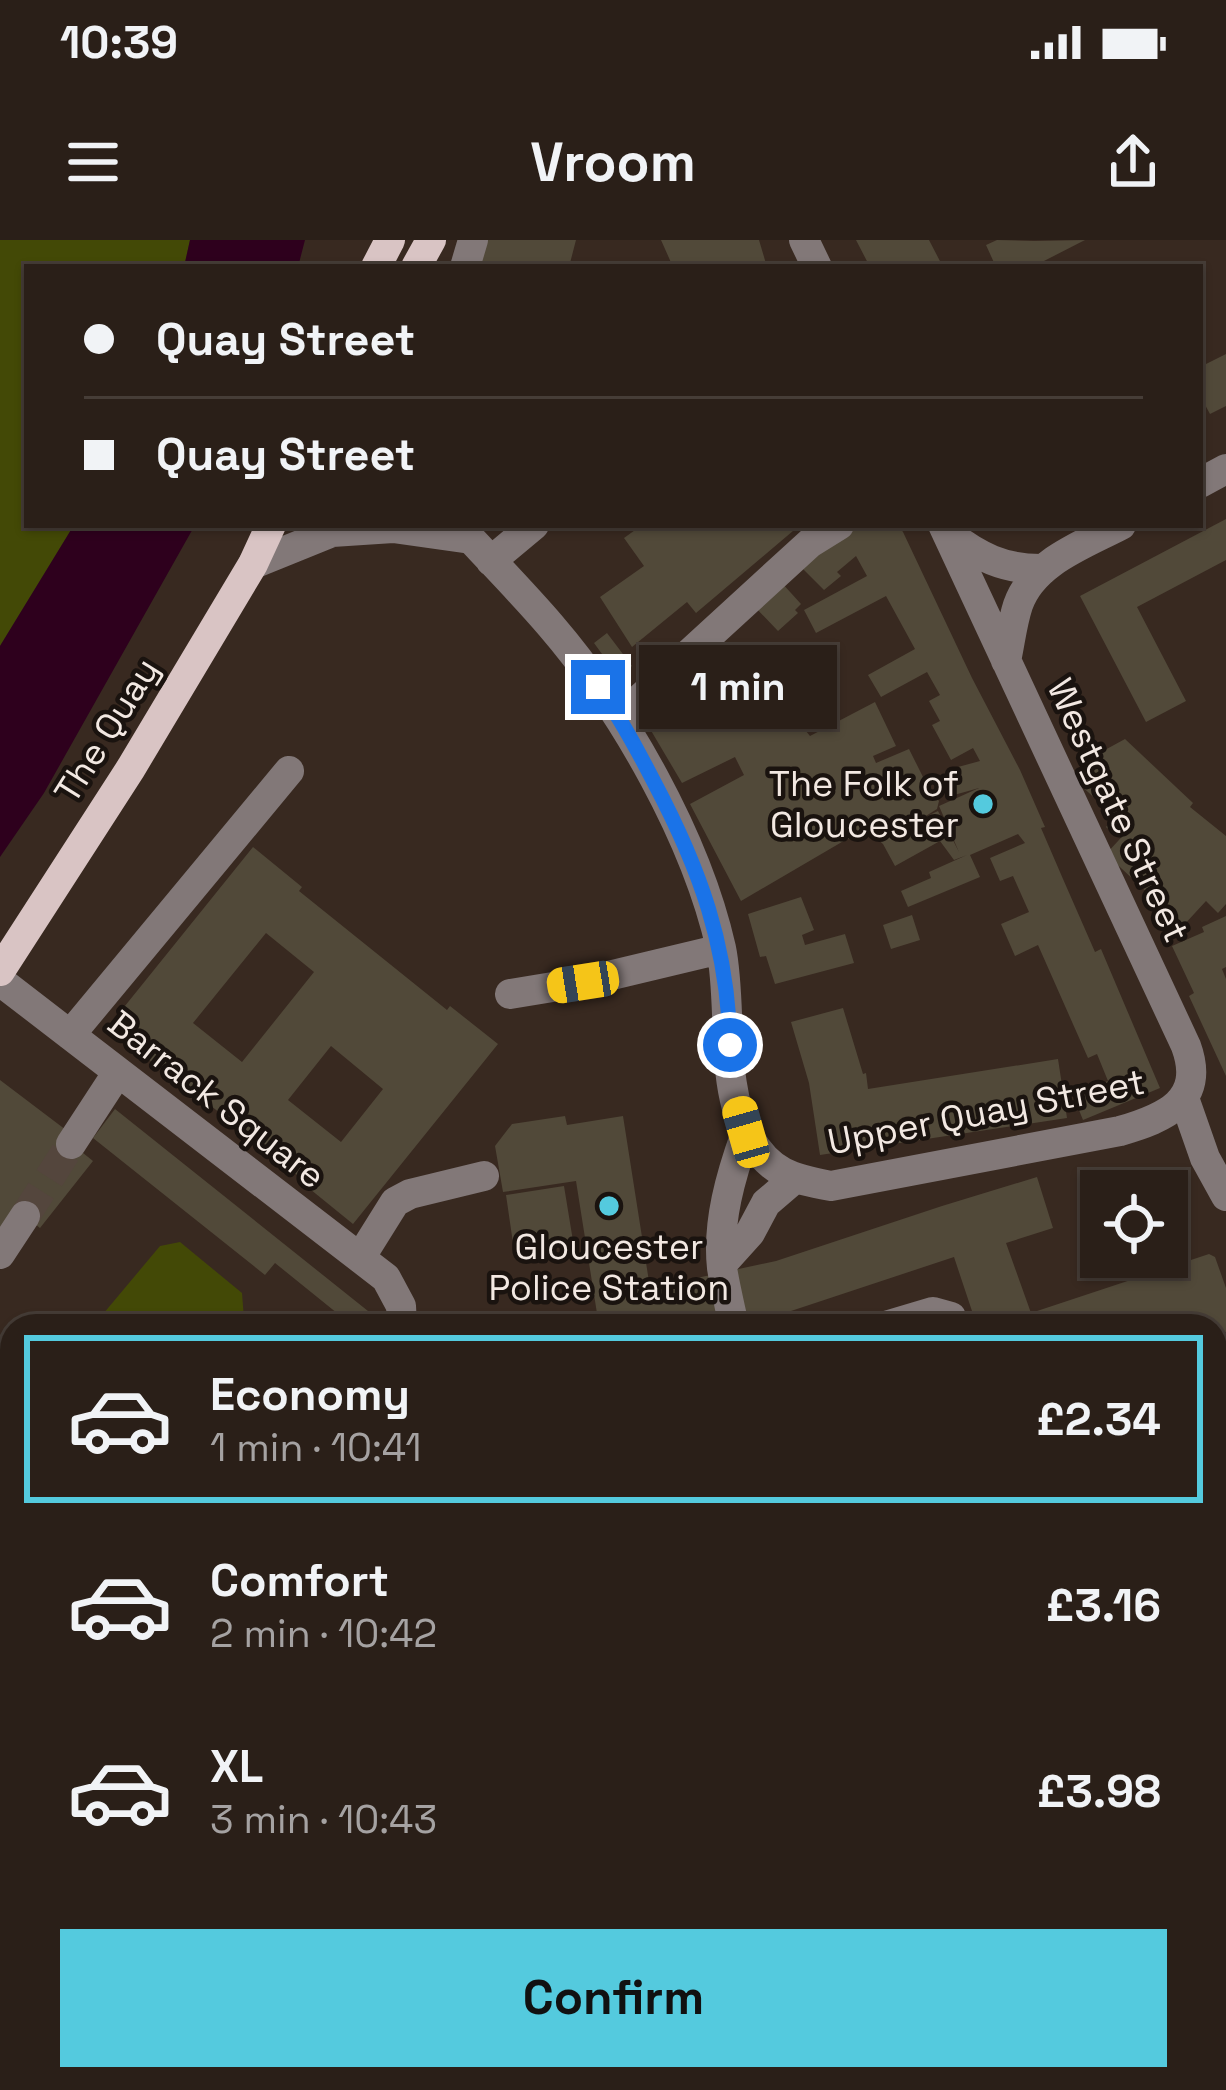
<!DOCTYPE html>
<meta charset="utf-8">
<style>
:root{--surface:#2a1f18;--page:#362c25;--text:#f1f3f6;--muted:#a5a2a2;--line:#463d37;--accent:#54cade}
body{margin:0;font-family:"Space Grotesk",sans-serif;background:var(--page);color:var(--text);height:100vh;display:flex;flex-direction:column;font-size:45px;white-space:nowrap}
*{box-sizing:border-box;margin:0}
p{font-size:39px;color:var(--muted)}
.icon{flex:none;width:66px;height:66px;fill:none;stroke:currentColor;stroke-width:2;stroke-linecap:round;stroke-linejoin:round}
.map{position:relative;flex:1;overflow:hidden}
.sheet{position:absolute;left:0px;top:1074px;width:1227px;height:777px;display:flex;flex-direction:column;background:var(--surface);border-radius:36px 36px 0 0;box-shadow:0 3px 9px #0004,0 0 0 3px var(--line)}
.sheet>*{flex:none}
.banner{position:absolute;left:24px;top:24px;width:1179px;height:264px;border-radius:0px;box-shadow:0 3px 9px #0004,0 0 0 3px var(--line);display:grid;align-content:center;height:264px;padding:0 60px;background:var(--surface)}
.buttons{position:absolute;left:1080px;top:930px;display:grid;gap:24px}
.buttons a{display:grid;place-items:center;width:108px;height:108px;border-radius:0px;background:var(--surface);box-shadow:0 3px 9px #0004,0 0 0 3px var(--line);font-size:60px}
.end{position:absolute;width:54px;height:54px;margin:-27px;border:15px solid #1a73e8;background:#fff;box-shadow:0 0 0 6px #fff}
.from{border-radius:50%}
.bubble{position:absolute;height:84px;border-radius:0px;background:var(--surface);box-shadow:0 3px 9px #0004,0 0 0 3px var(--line);font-size:39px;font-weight:700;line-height:84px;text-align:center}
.car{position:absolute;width:36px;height:72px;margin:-36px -18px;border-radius:15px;box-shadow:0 0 9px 3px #0007;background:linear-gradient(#f5c518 24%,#345 0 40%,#f5c518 0 76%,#345 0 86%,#f5c518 0)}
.banner b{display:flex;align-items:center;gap:42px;height:114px;font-size:45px}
.banner b+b{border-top:3px solid var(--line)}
.banner i{width:30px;height:30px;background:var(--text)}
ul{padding:21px 0 0;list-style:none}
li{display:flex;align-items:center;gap:36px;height:168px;margin:0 24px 18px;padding:0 36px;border:6px solid transparent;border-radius:0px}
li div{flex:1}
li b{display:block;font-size:45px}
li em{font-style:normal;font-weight:700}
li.current{border-color:var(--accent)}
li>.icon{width:108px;height:108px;stroke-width:1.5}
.cta{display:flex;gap:24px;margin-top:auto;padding:24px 60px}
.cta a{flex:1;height:138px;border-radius:0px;background:var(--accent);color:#111;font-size:48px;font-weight:700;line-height:138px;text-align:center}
.status{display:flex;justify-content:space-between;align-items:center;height:84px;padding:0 60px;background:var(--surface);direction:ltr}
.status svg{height:33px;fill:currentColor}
header{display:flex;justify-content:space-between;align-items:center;height:156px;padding:0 60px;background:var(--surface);font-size:54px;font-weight:700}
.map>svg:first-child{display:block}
.green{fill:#434906}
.water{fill:#2e001d}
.building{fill:#514939;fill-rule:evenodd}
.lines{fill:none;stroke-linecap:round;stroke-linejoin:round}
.minor-tunnel{stroke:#54463d;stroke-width:30;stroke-dasharray:30 15;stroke-linecap:butt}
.minor{stroke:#827878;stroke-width:30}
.major{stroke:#d9c4c4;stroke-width:30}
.route{stroke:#1a73e8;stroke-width:15}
.poi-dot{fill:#54cade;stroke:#1a130f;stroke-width:4.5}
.labels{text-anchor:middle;stroke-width:9;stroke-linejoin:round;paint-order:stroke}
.street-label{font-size:36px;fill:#f2e8e2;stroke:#1a130f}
.poi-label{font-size:36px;fill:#f2e8e2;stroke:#1a130f;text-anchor:end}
</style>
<div class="status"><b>10:39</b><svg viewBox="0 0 49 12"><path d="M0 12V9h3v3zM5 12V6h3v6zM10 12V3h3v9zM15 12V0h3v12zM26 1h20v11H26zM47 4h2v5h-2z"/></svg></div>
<header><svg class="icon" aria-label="menu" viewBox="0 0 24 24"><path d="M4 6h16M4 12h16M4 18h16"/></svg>Vroom<svg class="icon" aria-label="share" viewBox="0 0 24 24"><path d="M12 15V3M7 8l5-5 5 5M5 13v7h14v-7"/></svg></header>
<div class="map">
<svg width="1226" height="1850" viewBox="0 0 1226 1850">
<rect width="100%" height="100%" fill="#382920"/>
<!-- green -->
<path class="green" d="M 0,0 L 190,0 L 184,27 L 27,27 L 27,285 L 74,285 L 0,406 Z
M 180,1002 L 242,1053 L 244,1079 L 239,1086 L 93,1086 L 160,1006 Z"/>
<!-- water -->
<path class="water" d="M 190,0 L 305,0 L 298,27 L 184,27 Z
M 74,285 L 195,285 L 44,553 L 0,617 L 0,406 Z"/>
<!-- building -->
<path class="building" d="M 483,0 L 576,0 L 569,27 L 480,27 Z
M 661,0 L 759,0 L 767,27 L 673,27 Z
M 856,0 L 929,0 L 942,25 L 938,27 L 870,27 Z
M 997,0 L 1034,1 L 1085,0 L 1044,21 L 1047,27 L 996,27 L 986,5 Z
M 1226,114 L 1226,166 L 1210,174 L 1204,163 L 1200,165 L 1200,127 Z
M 1226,279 L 1226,320 L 1137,367 L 1186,461 L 1146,482 L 1080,356 Z
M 642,285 L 800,285 L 696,373 L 687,362 L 632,407 L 600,357 L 644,326 L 624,298 Z
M 859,285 L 898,285 L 903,292 L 972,438 L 1020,530 L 1045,587 L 1041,588 L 1063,639 L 1095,712 L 1101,709 L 1160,848 L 1083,880 L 1072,853 L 1108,841 L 1097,814 L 1088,818 L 1038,705 L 1015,716 L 1001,684 L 1029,672 L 1013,636 L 1000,641 L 990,618 L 1025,603 L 1018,594 L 970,615 L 980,637 L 908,667 L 901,651 L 931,638 L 929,632 L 967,615 L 954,620 L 940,601 L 895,626 L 883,604 L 873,595 L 847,599 L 741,661 L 690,564 L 744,535 L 735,517 L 682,543 L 640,472 L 700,418 L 753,482 L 738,461 L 765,440 L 810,496 L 875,462 L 896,506 L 873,516 L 876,523 L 909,509 L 929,549 L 939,561 L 937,569 L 921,579 L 938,571 L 959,612 L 939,566 L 979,548 L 954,555 L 947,530 L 980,521 L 973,508 L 951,520 L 932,485 L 940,481 L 929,461 L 940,455 L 927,432 L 881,457 L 868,435 L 915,409 L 886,356 L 816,393 L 804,370 L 867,336 L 856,316 L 837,332 L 841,336 L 824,350 L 801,327 L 822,306 Z
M 781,342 L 801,364 L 795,370 L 798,373 L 778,391 L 755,367 Z
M 607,393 L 632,426 L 618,436 L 594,403 Z
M 1125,499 L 1193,563 L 1190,567 L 1226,596 L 1226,664 L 1218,673 L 1206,661 L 1183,686 L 1106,614 L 1130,588 L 1128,586 L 1117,597 L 1106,587 L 1115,577 L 1075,540 L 1103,511 Z
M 253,607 L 302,647 L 299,651 L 447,770 L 450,766 L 498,804 L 353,984 L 305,945 L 307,943 L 160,825 L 158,827 L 108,787 ZM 266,693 L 314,732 L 242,822 L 193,783 ZM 331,806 L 383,849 L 341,902 L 288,860 Z
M 801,657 L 814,690 L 802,695 L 805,705 L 845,694 L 854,723 L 775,744 L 766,716 L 760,717 L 748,674 Z
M 912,675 L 920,700 L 891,709 L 883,685 Z
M 1226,676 L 1226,727 L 1222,729 L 1226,739 L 1226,836 L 1189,756 L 1194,753 L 1172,706 L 1204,692 L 1202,687 Z
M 843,768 L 863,834 L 866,833 L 868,849 L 1058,819 L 1067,878 L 820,915 L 809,843 L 791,782 Z
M 0,840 L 66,890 L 62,896 L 93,921 L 40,988 L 16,969 L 0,989 Z
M 115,869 L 368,1071 L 356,1086 L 353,1086 L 275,1023 L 265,1035 L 93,898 Z
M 565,876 L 567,885 L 623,876 L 650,1048 L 776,1021 L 942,966 L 1037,937 L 1053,988 L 1006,1003 L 1031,1073 L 1209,1014 L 1215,1017 L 1226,1048 L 1226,1092 L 1219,1094 L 1226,1114 L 1226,1318 L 1215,1321 L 1215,1086 L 977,1086 L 954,1017 L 791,1071 L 733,1086 L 599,1086 L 576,941 L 503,952 L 495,906 L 512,884 Z
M 564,946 L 573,1001 L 514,1010 L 506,955 Z
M 12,1161 L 12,1260 L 0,1250 L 0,1176 Z
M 0,1327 L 12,1337 L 12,1376 L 0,1391 Z
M 1226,1353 L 1226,1411 L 1224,1411 L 1215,1375 L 1215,1357 Z
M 0,1425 L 12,1434 L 12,1458 L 6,1453 L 0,1460 Z
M 1226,1458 L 1226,1500 L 1215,1504 L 1215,1461 Z
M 1226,1558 L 1226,1633 L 1215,1636 L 1215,1561 Z
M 1215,1682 L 1226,1684 L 1226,1737 L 1215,1741 Z
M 0,1790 L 12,1839 L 17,1850 L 0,1850 Z
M 231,1839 L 260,1839 L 263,1850 L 195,1850 Z
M 313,1839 L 442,1839 L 442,1840 L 412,1850 L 317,1850 Z
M 971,1839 L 1064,1839 L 1067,1850 L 934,1850 Z
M 1098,1839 L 1168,1839 L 1172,1850 L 1106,1850 Z"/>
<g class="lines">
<!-- minor-tunnel -->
<path class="minor-tunnel" d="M 25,976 L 71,904"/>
<!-- minor -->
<path class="minor" d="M 804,0 L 817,27
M 465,27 L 473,0
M 1200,243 L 1226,229
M 458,285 C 489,319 521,351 551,386 C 624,471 696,598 721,708 C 733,766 719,846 749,897 C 770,933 792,939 831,946 L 1120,891 C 1165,878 1206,861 1186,806 L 943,285
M 949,294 C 979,317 1003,329 1041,329
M 491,321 L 534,285
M 253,324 L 332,292 L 393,288 L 471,299
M 1006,421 C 1010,403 1012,383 1018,365 C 1033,322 1083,305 1121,285
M 620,477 L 810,303 L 839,285
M 0,741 L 386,1038 L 401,1066 L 402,1086
M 510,754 L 583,742 L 721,709
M 70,795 L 289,531
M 1184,858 L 1205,918 L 1226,956
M 71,904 L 118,832
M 0,1014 L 25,976
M 360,1018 L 395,962 L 410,954 L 484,936
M 722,1024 L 750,993 L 766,963 L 794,939
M 734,1086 C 730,1067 725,1047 722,1028 C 717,982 731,935 746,893
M 886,1086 L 933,1072 L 951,1077 L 954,1086
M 1215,1343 L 1226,1339
M 1215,1676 L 1226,1667
M 286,1839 L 292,1850
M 803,1839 L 809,1842 L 812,1850
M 1091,1839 L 1094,1850
M 125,1850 L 168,1839
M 594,1850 L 622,1839
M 754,1850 L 785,1839
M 893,1850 L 920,1839"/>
<!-- major -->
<path class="major" d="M 376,27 L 390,0
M 416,27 L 431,0
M 0,731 L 131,528 L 253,324 L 271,285
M 0,1672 L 12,1722
M 41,1839 L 44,1850"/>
</g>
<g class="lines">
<!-- route -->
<path class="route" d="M 598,447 C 620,477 637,509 654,542 C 700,629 728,706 730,805"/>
</g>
<!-- markers -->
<g class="poi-dot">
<circle cx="983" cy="564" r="12"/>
<circle cx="609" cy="966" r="12"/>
</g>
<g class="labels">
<!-- street labels -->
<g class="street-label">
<text transform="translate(106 490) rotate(-58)" y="13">The Quay</text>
<text transform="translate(1119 570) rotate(65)" y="13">Westgate Street</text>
<text transform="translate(217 859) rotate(38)" y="13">Barrack Square</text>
<text transform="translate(986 871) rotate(-11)" y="13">Upper Quay Street</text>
</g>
<!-- poi labels -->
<g class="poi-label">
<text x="959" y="556">The Folk of<tspan x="959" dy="41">Gloucester</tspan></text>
<text x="609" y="1019" text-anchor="middle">Gloucester<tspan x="609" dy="41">Police Station</tspan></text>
</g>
</g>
</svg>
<div class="buttons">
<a><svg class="icon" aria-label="locate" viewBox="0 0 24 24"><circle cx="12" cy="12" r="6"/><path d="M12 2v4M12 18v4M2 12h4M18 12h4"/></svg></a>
</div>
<i class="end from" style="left:730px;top:805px"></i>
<i class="end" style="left:598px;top:447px"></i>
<div class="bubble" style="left:639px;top:405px;width:198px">1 min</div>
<i class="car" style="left:583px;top:742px;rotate:261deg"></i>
<i class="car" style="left:746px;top:892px;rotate:344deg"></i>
<div class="banner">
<b><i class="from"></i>Quay Street</b>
<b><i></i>Quay Street</b>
</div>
<section class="sheet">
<ul>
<li class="current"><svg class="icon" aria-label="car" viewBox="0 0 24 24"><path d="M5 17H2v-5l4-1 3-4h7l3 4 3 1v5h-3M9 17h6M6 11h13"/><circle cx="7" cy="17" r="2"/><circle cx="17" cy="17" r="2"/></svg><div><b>Economy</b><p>1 min · 10:41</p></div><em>£2.34</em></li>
<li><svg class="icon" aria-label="car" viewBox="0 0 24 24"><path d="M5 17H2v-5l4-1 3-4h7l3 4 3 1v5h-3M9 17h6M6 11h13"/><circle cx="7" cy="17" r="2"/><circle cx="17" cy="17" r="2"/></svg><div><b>Comfort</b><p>2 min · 10:42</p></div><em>£3.16</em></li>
<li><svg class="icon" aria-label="car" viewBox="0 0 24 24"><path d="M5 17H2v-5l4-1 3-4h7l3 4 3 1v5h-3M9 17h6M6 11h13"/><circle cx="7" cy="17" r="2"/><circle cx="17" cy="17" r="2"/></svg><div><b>XL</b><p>3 min · 10:43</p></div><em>£3.98</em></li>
</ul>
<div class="cta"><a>Confirm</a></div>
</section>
</div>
